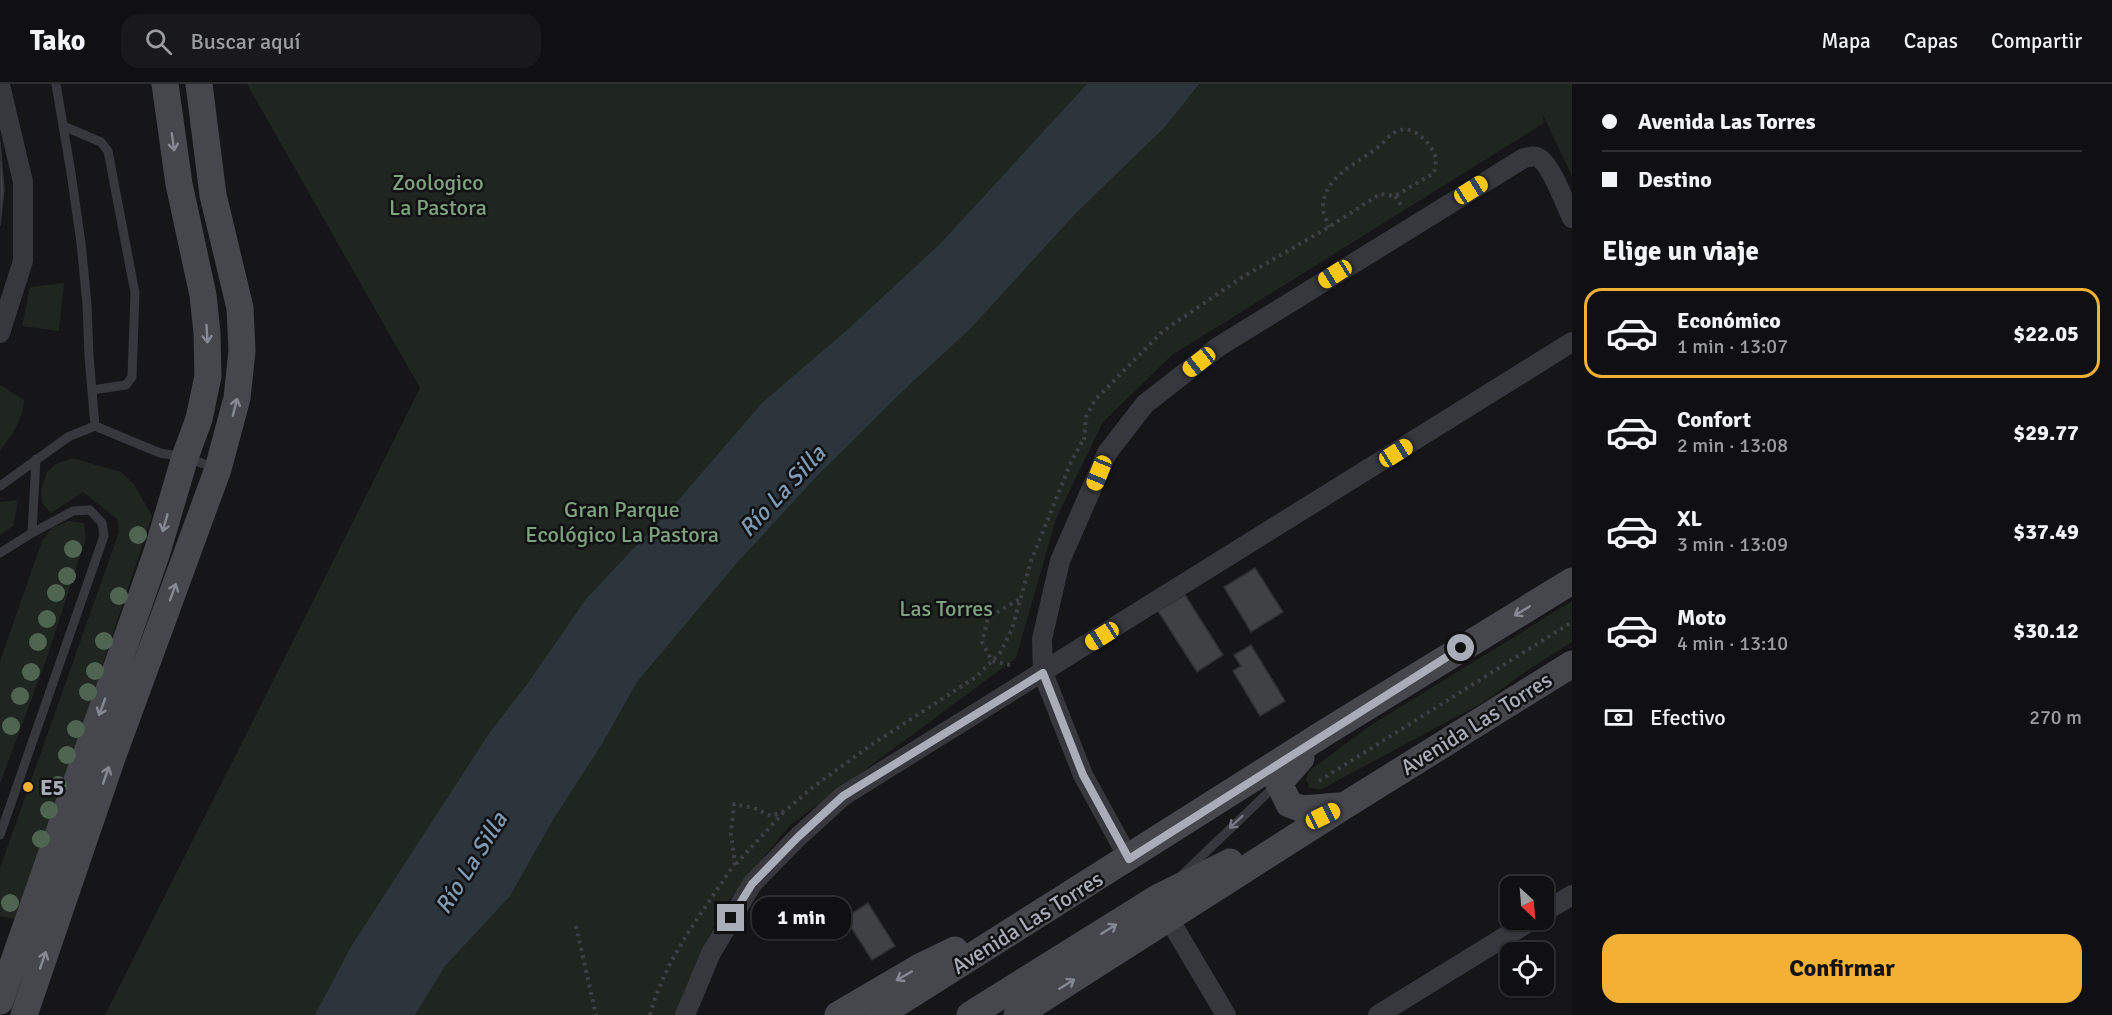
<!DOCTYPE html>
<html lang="es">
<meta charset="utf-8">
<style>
:root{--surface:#101012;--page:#19191b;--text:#f1f3f6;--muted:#9c9d9f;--line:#303032;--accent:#f2b134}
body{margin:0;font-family:Signika,sans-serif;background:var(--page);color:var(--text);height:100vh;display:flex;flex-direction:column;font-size:22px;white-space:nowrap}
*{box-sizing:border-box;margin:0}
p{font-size:20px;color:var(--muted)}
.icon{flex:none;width:33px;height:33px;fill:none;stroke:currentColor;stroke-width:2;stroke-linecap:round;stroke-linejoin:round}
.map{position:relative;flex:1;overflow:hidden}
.sheet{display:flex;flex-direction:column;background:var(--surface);width:540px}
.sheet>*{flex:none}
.top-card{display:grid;align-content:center;height:132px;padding:0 30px;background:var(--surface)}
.needle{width:39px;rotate:154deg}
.buttons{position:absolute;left:1500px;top:792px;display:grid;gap:12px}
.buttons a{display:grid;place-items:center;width:54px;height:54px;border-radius:12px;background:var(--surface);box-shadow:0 2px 4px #0004,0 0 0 2px var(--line);font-size:30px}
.end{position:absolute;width:27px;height:27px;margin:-14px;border:8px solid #a8adb8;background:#111;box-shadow:0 0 0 3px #111}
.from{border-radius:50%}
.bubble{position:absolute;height:42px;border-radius:18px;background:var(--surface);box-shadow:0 2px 4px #0004,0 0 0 2px var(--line);font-size:20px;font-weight:700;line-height:42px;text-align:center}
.car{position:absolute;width:18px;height:36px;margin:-18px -9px;border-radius:8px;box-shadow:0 0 4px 2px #0007;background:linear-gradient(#f5c518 24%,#345 0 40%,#f5c518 0 76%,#345 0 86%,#f5c518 0)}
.top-card b{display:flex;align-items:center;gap:21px;height:57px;font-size:22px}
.top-card b+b{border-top:2px solid var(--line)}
.top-card i{width:15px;height:15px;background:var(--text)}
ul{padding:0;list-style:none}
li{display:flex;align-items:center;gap:18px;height:90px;margin:0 12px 9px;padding:0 18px;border:3px solid transparent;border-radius:18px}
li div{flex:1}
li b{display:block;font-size:22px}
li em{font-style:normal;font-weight:700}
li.active{border-color:var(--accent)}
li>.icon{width:54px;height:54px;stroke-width:1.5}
h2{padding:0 30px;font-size:27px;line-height:72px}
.pay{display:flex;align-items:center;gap:15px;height:66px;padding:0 30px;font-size:22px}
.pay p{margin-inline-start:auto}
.primary-button{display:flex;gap:12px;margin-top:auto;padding:12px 30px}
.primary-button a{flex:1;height:69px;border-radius:18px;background:var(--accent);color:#111;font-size:24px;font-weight:700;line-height:69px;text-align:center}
header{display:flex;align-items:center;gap:36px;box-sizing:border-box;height:84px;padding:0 30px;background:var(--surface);border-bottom:2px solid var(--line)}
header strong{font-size:28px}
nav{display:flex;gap:33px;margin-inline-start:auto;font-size:21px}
.search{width:420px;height:54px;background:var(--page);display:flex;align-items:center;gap:15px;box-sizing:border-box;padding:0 21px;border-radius:18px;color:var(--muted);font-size:22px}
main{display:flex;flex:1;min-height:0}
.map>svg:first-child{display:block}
.green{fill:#1e261f}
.water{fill:#2c353c}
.building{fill:#404145;stroke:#303034;stroke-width:1.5}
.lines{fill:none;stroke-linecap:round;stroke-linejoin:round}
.path{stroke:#3d3f44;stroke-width:4;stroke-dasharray:3 4.5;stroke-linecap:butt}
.lane{stroke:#37383d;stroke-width:9}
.street{stroke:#37383d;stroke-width:20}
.secondary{stroke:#45474d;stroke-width:27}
.tree{fill:#506452}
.oneway{stroke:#858993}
.oneway2{stroke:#757881}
.route{stroke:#a8adb8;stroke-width:8}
.poi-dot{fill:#f2b134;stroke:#111113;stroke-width:2}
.labels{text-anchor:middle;stroke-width:5;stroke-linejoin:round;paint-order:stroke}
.park-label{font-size:22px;fill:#7fa381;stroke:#111113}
.street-label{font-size:22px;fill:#a8adb8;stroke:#111113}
.poi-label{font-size:22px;font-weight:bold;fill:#a8adb8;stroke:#111113;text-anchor:start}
.water-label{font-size:24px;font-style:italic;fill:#7f9bb3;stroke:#111113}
</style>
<header>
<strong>Tako</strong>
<div class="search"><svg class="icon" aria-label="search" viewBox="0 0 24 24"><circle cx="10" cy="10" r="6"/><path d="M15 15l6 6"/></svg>Buscar aquí</div>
<nav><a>Mapa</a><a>Capas</a><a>Compartir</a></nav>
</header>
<main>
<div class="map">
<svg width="1572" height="931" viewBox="0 0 1572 931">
<rect width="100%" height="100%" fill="#161618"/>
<!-- green -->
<path class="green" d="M 247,0 L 1572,0 L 1572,92 L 1542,29 L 1544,39 L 1172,271 L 1103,338 L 1056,435 L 1016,574 L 789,742 L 721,826 L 682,912 L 677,931 L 105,931 L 420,304 Z
M 64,199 L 59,247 L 22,242 L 30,203 Z
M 0,301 L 24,316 C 23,336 11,352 0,367 Z
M 72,374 L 121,388 L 134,400 L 152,432 L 18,836 L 0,832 L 0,784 L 119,448 L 117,435 L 83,408 L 51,429 L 42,419 L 41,405 L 47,388 L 56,380 Z
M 18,416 L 13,442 L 0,451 L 0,418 Z
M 68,437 L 84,439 L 86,454 L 46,576 L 0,700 L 0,577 L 42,457 L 52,444 Z
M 1572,517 L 1572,558 L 1528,586 L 1482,619 L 1320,706 L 1309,703 L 1306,695 L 1309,687 L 1371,641 Z"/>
<!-- water -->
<path class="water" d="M 1087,0 L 1199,0 L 1164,44 L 1076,129 L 970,245 L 908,302 L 818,391 L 735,481 L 637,598 L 602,660 L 554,734 L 510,812 L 445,882 L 415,931 L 315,931 L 352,861 L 490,648 L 528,599 L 586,515 L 669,427 L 762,319 L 846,247 L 941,159 Z"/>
<!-- building -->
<path class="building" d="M 0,58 L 4,106 L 0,142 Z
M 1255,484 L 1283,528 L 1251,548 L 1224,503 Z
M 1185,511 L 1223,571 L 1197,588 L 1158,527 Z
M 1251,561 L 1285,617 L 1260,632 L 1233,587 L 1241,582 L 1234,571 Z
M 868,819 L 895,862 L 872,876 L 845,834 Z"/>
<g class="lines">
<!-- path -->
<path class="path" d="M 1395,112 L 1403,124
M 1084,356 L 1086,333 L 1095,316 L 1163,247 L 1241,194 L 1329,143 L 1380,110 L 1395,112 L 1434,89 C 1435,85 1436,79 1436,75 C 1433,61 1415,42 1400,46 C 1390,49 1386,57 1378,63 C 1358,80 1326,90 1323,121 C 1322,128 1327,136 1329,143
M 1010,581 L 992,577 L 982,558 L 988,534 L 1021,514
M 1319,697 L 1572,538
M 736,780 L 783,729
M 576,842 L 596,931
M 650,931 C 665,874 703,828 735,779 L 731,750 L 734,720 L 754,724 L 771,732 L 785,727 L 813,703 L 874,659 L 976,593 L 1000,569 L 1012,545 L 1031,477 L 1071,378 L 1083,356"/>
<!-- lane -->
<path class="lane" d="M 56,0 L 71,89 L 81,159 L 87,220 L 89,272 L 95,342
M 63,42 L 101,58 L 108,67 L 135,209 L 132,293 L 126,301 L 92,306
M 0,402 L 68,353 L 95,342 L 160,369 L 185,373 L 215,384
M 32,449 L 36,375
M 0,469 L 32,449 L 73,427 L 90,426 L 102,439 L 104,452 L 0,751
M 1183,790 L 1277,700"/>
<!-- street -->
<path class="street" d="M 0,1 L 23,98 L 23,177 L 0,249
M 1129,775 L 1083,691 L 1043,589 L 1042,555 L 1060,477 L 1107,369 L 1145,320 L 1218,263 L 1524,74 C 1530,73 1534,71 1539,74 C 1552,82 1565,120 1572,134
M 1544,828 L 1572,811
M 1169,835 L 1226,931
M 685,931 L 711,869 L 752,800 L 798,753 L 843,712 L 1572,258
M 1378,931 L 1532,836"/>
<!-- secondary -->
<path class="secondary" d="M 1301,674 L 1279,699 L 1289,720 L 1302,725 L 1339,722
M 0,917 L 157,468 L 185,373 L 199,335 L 208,292 L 207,249 L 203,211 L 179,100 L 165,0
M 24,931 L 112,674 L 218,385 L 237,314 L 242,267 L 240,224 L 213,111 L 199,0
M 838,931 L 920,883 L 955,866
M 879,931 L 1326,648 L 1572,497
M 970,931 L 1159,813 L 1230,778
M 1017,931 L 1344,722 L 1572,580"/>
</g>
<!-- trees -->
<g class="tree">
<circle cx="138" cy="451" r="9"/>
<circle cx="73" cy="465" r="9"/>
<circle cx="67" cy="492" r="9"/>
<circle cx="56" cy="509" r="9"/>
<circle cx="119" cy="512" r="9"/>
<circle cx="47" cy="535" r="9"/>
<circle cx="104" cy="557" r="9"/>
<circle cx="38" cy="558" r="9"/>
<circle cx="95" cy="587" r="9"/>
<circle cx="31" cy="588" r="9"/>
<circle cx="88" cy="608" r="9"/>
<circle cx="20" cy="612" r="9"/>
<circle cx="11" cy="642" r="9"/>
<circle cx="76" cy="645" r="9"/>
<circle cx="67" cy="671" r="9"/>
<circle cx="58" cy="701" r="9"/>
<circle cx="49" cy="726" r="9"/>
<circle cx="41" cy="755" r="9"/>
<circle cx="10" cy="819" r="9"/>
</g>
<!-- one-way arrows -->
<defs><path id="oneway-shaft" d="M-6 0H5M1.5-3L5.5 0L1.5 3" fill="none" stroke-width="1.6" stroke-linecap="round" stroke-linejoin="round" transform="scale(1.5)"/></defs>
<g class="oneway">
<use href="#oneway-shaft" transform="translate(173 58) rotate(82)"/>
<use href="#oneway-shaft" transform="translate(207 250) rotate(87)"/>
<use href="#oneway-shaft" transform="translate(235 323) rotate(-76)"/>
<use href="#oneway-shaft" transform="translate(165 439) rotate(106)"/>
<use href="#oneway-shaft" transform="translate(173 508) rotate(-70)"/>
<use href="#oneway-shaft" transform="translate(1522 527) rotate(149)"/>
<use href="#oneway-shaft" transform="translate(102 623) rotate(110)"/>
<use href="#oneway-shaft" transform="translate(106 691) rotate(-71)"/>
<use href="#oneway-shaft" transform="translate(1109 845) rotate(-32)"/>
<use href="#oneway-shaft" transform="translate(43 876) rotate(-71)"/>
<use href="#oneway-shaft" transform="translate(904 892) rotate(150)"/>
<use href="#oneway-shaft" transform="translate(1067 900) rotate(-32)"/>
</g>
<use class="oneway2" href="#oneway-shaft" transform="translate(1236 738) rotate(137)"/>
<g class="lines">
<!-- route -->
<path class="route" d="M 731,834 L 752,800 L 798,753 L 843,712 L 1043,589 L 1083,691 L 1129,775 L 1461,564"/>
</g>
<!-- markers -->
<circle class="poi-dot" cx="28" cy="703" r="6"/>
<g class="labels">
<!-- park labels -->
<g class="park-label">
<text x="438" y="106">Zoologico<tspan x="438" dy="25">La Pastora</tspan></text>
<text x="622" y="433">Gran Parque<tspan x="622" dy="25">Ecológico La Pastora</tspan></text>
<text x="946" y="532">Las Torres</text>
</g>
<!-- street labels -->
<g class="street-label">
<text transform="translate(1476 639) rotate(-32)" y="8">Avenida Las Torres</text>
<text transform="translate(1027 838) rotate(-32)" y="8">Avenida Las Torres</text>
</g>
<!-- poi labels -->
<g class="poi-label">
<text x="40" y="711">E5</text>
</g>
<!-- water labels -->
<g class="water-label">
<text transform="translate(782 407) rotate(-47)" y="8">Río La Silla</text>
<text transform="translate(471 779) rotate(-58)" y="8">Río La Silla</text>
</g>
</g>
</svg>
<div class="buttons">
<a><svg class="needle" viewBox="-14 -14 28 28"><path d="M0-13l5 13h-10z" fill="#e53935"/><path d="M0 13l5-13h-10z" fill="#9c9d9f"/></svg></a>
<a><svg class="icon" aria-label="locate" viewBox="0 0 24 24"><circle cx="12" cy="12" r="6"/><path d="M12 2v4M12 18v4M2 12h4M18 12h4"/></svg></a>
</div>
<i class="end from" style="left:1461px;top:564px"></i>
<i class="end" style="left:731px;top:834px"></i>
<div class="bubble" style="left:752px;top:813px;width:99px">1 min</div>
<i class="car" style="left:1471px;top:106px;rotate:58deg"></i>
<i class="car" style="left:1335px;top:190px;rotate:238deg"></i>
<i class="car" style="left:1199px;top:278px;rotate:232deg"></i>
<i class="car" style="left:1396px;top:369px;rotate:58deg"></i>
<i class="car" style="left:1099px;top:389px;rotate:202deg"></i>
<i class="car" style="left:1102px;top:552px;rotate:238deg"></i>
<i class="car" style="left:1323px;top:732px;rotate:64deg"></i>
</div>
<section class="sheet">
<div class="top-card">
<b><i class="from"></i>Avenida Las Torres</b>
<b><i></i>Destino</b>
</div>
<h2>Elige un viaje</h2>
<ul>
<li class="active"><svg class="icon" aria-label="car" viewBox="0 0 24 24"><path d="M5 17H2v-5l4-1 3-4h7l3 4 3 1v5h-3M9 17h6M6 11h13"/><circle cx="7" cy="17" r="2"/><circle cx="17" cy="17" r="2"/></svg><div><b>Económico</b><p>1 min · 13:07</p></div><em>$22.05</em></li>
<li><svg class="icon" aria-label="car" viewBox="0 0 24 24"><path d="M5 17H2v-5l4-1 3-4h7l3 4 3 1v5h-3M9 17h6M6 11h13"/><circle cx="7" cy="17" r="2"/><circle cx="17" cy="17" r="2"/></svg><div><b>Confort</b><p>2 min · 13:08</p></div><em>$29.77</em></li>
<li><svg class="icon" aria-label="car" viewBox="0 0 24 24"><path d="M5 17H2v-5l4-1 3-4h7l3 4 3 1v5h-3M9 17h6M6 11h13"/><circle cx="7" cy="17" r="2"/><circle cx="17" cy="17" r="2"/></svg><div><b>XL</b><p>3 min · 13:09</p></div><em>$37.49</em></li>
<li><svg class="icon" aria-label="car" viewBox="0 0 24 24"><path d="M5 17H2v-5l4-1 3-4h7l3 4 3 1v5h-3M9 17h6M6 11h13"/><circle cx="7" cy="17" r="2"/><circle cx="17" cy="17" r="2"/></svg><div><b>Moto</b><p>4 min · 13:10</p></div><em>$30.12</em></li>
</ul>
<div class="pay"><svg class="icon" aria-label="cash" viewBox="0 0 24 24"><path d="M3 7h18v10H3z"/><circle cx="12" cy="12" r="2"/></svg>Efectivo<p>270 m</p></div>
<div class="primary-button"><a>Confirmar</a></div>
</section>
</main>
